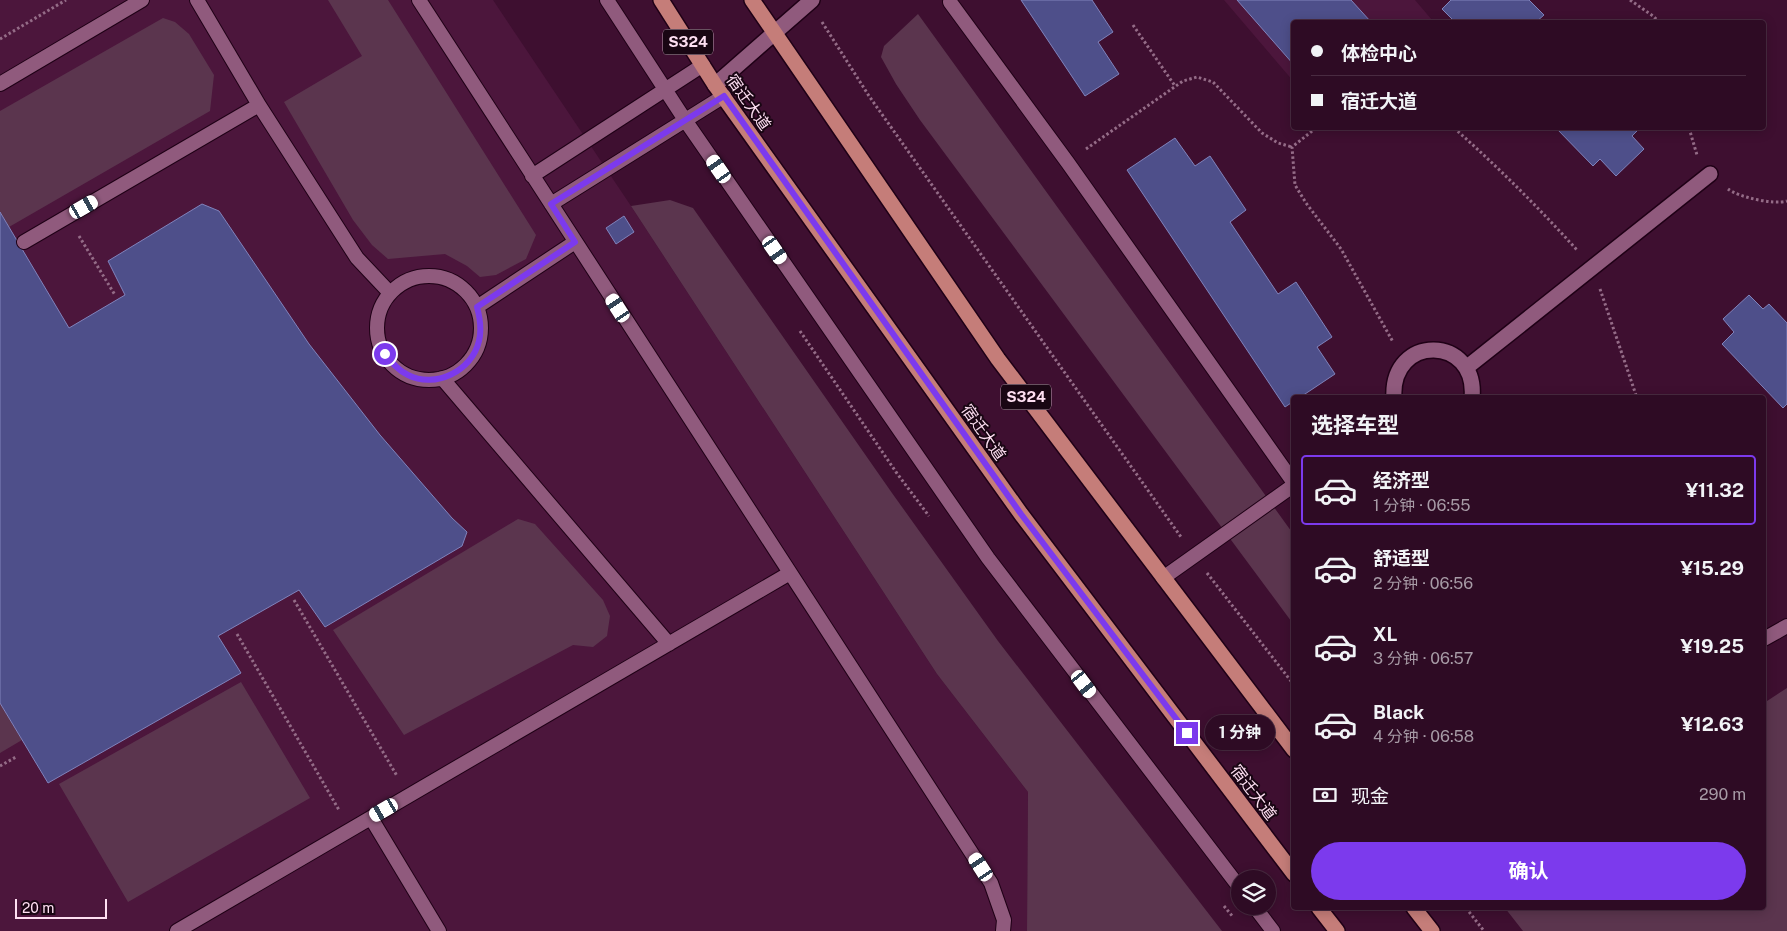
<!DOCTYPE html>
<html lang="zh">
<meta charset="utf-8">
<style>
:root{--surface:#2e0b24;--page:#36142c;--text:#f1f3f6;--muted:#a79ba6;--line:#492b41;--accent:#7c3aed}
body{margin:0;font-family:"Public Sans","Noto Sans SC",sans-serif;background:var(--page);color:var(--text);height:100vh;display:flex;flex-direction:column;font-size:19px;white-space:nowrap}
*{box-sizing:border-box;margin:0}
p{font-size:16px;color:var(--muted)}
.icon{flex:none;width:28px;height:28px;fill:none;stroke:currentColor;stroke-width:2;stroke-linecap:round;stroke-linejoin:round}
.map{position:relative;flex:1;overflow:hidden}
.panel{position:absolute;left:1291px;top:395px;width:475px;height:515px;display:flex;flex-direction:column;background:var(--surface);border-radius:5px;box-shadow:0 2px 12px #0003,0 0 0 1px var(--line)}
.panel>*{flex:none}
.guide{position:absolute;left:1291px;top:20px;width:475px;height:110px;border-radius:5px;box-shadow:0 2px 12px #0003,0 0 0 1px var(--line);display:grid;align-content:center;height:110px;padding:0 20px;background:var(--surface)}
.controls{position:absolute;left:1231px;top:870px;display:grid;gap:10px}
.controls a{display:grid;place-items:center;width:45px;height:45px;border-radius:50%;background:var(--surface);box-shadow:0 2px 12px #0003,0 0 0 1px var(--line);font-size:25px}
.scale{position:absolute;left:15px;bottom:12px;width:92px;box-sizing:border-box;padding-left:5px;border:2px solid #fedff2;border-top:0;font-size:14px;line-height:18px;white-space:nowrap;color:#fedff2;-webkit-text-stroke:4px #190613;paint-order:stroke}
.end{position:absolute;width:22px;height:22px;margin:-11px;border:6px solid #7c3aed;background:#fff;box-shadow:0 0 0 2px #fff}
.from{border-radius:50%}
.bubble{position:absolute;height:35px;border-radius:18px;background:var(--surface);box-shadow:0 2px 12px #0003,0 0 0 1px var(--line);font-size:16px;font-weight:700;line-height:35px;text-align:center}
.car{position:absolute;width:15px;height:30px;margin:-15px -8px;border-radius:6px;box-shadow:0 0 4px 1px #0007;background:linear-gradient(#fff 24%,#345 0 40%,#fff 0 76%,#345 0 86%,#fff 0)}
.guide b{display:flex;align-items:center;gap:18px;height:48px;font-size:19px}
.guide b+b{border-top:1px solid var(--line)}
.guide i{width:12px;height:12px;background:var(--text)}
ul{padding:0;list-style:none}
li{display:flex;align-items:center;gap:15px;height:70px;margin:0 10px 8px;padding:0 10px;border:2px solid transparent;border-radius:5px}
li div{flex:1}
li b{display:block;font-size:19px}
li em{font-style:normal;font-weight:700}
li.current{border-color:var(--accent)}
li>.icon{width:45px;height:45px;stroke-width:1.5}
h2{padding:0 20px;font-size:22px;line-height:60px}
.pay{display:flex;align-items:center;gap:12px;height:55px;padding:0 20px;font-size:19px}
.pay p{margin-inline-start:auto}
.primary-button{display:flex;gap:10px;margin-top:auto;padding:10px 20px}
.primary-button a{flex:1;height:58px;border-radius:30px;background:var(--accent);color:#fff;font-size:20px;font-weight:700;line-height:58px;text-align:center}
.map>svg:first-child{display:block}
.built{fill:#4c163c}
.green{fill:#5b354e}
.building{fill:#4e4f8a;stroke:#8083bc}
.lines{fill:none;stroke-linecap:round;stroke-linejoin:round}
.lane-casing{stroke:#1f0016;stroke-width:16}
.street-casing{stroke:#1f0016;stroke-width:18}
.secondary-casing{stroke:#1f0016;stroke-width:18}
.primary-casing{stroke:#1f0016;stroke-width:18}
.path{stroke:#946c87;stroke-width:3;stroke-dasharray:2.5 2.5;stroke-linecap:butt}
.lane{stroke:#905a7d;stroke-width:14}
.street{stroke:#905a7d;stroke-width:15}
.secondary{stroke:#905a7d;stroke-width:15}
.primary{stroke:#c57d79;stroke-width:15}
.route{stroke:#7c3aed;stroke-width:6}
.labels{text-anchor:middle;stroke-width:4;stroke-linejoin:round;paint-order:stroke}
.shield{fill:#190613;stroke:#b99eaf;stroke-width:1}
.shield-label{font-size:15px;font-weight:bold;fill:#fedff2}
.street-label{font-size:16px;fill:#fedff2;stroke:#190613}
</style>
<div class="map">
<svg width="1787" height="931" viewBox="0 0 1787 931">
<rect width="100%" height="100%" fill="#3e0f30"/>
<!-- built -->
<path class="built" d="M 0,0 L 493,0 L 631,206 L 937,674 L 1028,792 L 1027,931 L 0,931 Z
M 1224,0 L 1415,0 L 1432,20 L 1429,22 L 1294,22 L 1294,82 Z"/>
<!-- green -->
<path class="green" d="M 328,0 L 388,0 L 536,235 L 526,259 L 496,275 L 480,277 L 467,266 L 445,254 L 388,259 L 372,245 L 353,220 L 284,102 L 362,56 Z
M 918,14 L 1294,535 L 1294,625 L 920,120 L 896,84 L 881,57 L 884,46 Z
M 163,18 L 175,22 L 189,34 L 214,75 L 210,111 L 9,227 L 0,212 L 0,111 Z
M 670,200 L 693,208 L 892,493 L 998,641 L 1222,931 L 1027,931 L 1028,792 L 937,674 L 631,206 Z
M 518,519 L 535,524 L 603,600 L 610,616 L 607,636 L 593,647 L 573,645 L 404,735 L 333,630 Z
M 241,682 L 310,798 L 128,902 L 59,784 Z
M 1787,688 L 1787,931 L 1523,931 L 1505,908 L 1764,908 L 1764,703 Z
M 0,703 L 22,740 L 0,753 Z"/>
<!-- building -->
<path class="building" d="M 1021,0 L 1092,0 L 1113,32 L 1098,42 L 1119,74 L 1085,96 Z
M 1237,0 L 1351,0 L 1371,22 L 1294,22 L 1294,65 Z
M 1451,0 L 1529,0 L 1544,15 L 1536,22 L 1455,22 L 1442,9 Z
M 1556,128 L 1637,128 L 1639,129 L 1632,136 L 1644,149 L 1616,176 L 1600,159 L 1593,166 Z
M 1175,138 L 1195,166 L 1210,156 L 1246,210 L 1230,222 L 1278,294 L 1296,282 L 1332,337 L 1317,347 L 1335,374 L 1299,398 L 1294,398 L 1294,401 L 1285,407 L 1127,170 Z
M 202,204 L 219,211 L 309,344 L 380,435 L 452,518 L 467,532 L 462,546 L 325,627 L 299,590 L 218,636 L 241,673 L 48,783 L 0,703 L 0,212 L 69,328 L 125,295 L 108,261 Z
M 624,216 L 634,232 L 616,244 L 606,228 Z
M 1749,295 L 1763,309 L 1769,304 L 1787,323 L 1787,404 L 1783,408 L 1722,344 L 1734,332 L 1723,319 Z"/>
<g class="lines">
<defs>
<path id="lane" d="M 197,0 L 259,105
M 419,0 L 991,883 L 1004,920 L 1003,931
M 607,0 L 685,120 L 988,558 L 1240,888
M 950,2 L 1068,163 L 1294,483
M 0,84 L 142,0
M 532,176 L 703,65
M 551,204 L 724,96
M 24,242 L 259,105 L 357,258 L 390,293
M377 328a52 52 0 1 1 104 0a52 52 0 1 1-104 0Z
M 477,307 L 575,242
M 442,378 L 669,644
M 1163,578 L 1294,485
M 1764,639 L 1787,626
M 371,818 L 439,931
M 1254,906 L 1273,931
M 177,931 L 790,573"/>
<path id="street" d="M 1466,368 L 1710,174
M 1394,398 C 1390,333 1478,335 1472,398"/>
<path id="secondary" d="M 715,85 L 812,0"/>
<path id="primary" d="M 661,0 L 715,85 L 1021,514 L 1294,874
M 752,0 L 998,359 L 1294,750
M 1319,908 L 1337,931
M 1414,908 L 1432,931"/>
</defs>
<!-- lane casing -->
<use href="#lane" class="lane-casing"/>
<!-- street casing -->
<use href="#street" class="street-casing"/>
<!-- secondary casing -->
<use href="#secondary" class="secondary-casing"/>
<!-- primary casing -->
<use href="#primary" class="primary-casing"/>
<!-- path -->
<path class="path" d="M 1630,0 L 1653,16 L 1659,22
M 822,22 L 869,96 L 1181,537
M 1133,25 L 1175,86
M 0,39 L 66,0
M 1316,128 L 1292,147 L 1295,185 L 1306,203 L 1341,249 L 1393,342
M 1454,128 C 1497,166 1538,207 1577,250
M 1689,128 L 1697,155
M 1086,149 L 1183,81 L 1197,77 L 1213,82 L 1262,133 L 1278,143 L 1292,147
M 1728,189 C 1738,197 1774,205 1787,201
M 79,236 L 115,295
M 1600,289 L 1637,398
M 800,331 L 896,472 L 929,516
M 1207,573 L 1294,685
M 294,600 L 397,776
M 237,634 L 339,810
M 0,766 L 16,757
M 1224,906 L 1233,917
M 1466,908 L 1484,931"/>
<!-- lane -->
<use href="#lane" class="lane"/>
<!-- street -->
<use href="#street" class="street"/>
<!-- secondary -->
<use href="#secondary" class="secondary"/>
<!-- primary -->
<use href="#primary" class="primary"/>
</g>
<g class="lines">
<!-- route -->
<path class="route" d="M 385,354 C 392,363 398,370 408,375 C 435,389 472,371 479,341 C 482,329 480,318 477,307 L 575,242 L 551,204 L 724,96 L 1021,514 L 1187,733"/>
</g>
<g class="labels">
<!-- shield labels -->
<g class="shield">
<rect x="663" y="29.5" width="50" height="25" rx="4"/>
<rect x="1001" y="384.5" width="50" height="25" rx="4"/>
</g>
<g class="shield-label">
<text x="688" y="47">S324</text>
<text x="1026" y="402">S324</text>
</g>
<!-- street labels -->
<g class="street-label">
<text transform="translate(749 102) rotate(55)" y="6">宿迁大道</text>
<text transform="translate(984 432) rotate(55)" y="6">宿迁大道</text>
<text transform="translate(1254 792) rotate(53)" y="6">宿迁大道</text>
</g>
</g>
</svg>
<div class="controls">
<a><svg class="icon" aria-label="layers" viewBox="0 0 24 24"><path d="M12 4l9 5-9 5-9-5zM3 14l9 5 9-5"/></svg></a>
</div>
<div class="scale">20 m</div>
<i class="end from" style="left:385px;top:354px"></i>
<i class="end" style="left:1187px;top:733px"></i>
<div class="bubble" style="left:1205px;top:715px;width:70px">1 分钟</div>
<i class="car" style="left:719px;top:169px;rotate:325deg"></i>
<i class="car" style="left:84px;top:207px;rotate:60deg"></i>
<i class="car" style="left:775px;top:250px;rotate:145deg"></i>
<i class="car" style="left:618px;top:308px;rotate:327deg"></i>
<i class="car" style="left:1084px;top:684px;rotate:143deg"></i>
<i class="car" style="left:384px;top:810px;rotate:240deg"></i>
<i class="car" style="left:981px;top:867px;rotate:327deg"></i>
<div class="guide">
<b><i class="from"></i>体检中心</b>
<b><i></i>宿迁大道</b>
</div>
<section class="panel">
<h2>选择车型</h2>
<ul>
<li class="current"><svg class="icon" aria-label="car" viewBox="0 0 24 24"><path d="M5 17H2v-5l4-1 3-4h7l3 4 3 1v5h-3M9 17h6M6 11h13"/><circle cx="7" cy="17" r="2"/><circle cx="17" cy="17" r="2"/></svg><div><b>经济型</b><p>1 分钟 · 06:55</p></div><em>¥11.32</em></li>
<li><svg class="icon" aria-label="car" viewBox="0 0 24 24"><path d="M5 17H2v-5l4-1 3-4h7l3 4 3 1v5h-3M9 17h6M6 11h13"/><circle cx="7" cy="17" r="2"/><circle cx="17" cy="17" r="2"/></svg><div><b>舒适型</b><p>2 分钟 · 06:56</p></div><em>¥15.29</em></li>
<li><svg class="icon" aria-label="car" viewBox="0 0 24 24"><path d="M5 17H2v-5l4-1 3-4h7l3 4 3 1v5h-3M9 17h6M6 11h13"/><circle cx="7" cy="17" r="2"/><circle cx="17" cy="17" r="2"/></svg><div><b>XL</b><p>3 分钟 · 06:57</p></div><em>¥19.25</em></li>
<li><svg class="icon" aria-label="car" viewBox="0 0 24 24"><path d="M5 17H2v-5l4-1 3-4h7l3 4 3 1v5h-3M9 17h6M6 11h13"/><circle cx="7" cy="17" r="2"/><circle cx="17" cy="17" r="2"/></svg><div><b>Black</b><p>4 分钟 · 06:58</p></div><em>¥12.63</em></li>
</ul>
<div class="pay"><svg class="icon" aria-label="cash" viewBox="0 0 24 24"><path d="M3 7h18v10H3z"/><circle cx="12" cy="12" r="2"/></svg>现金<p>290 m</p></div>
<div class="primary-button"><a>确认</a></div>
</section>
</div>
